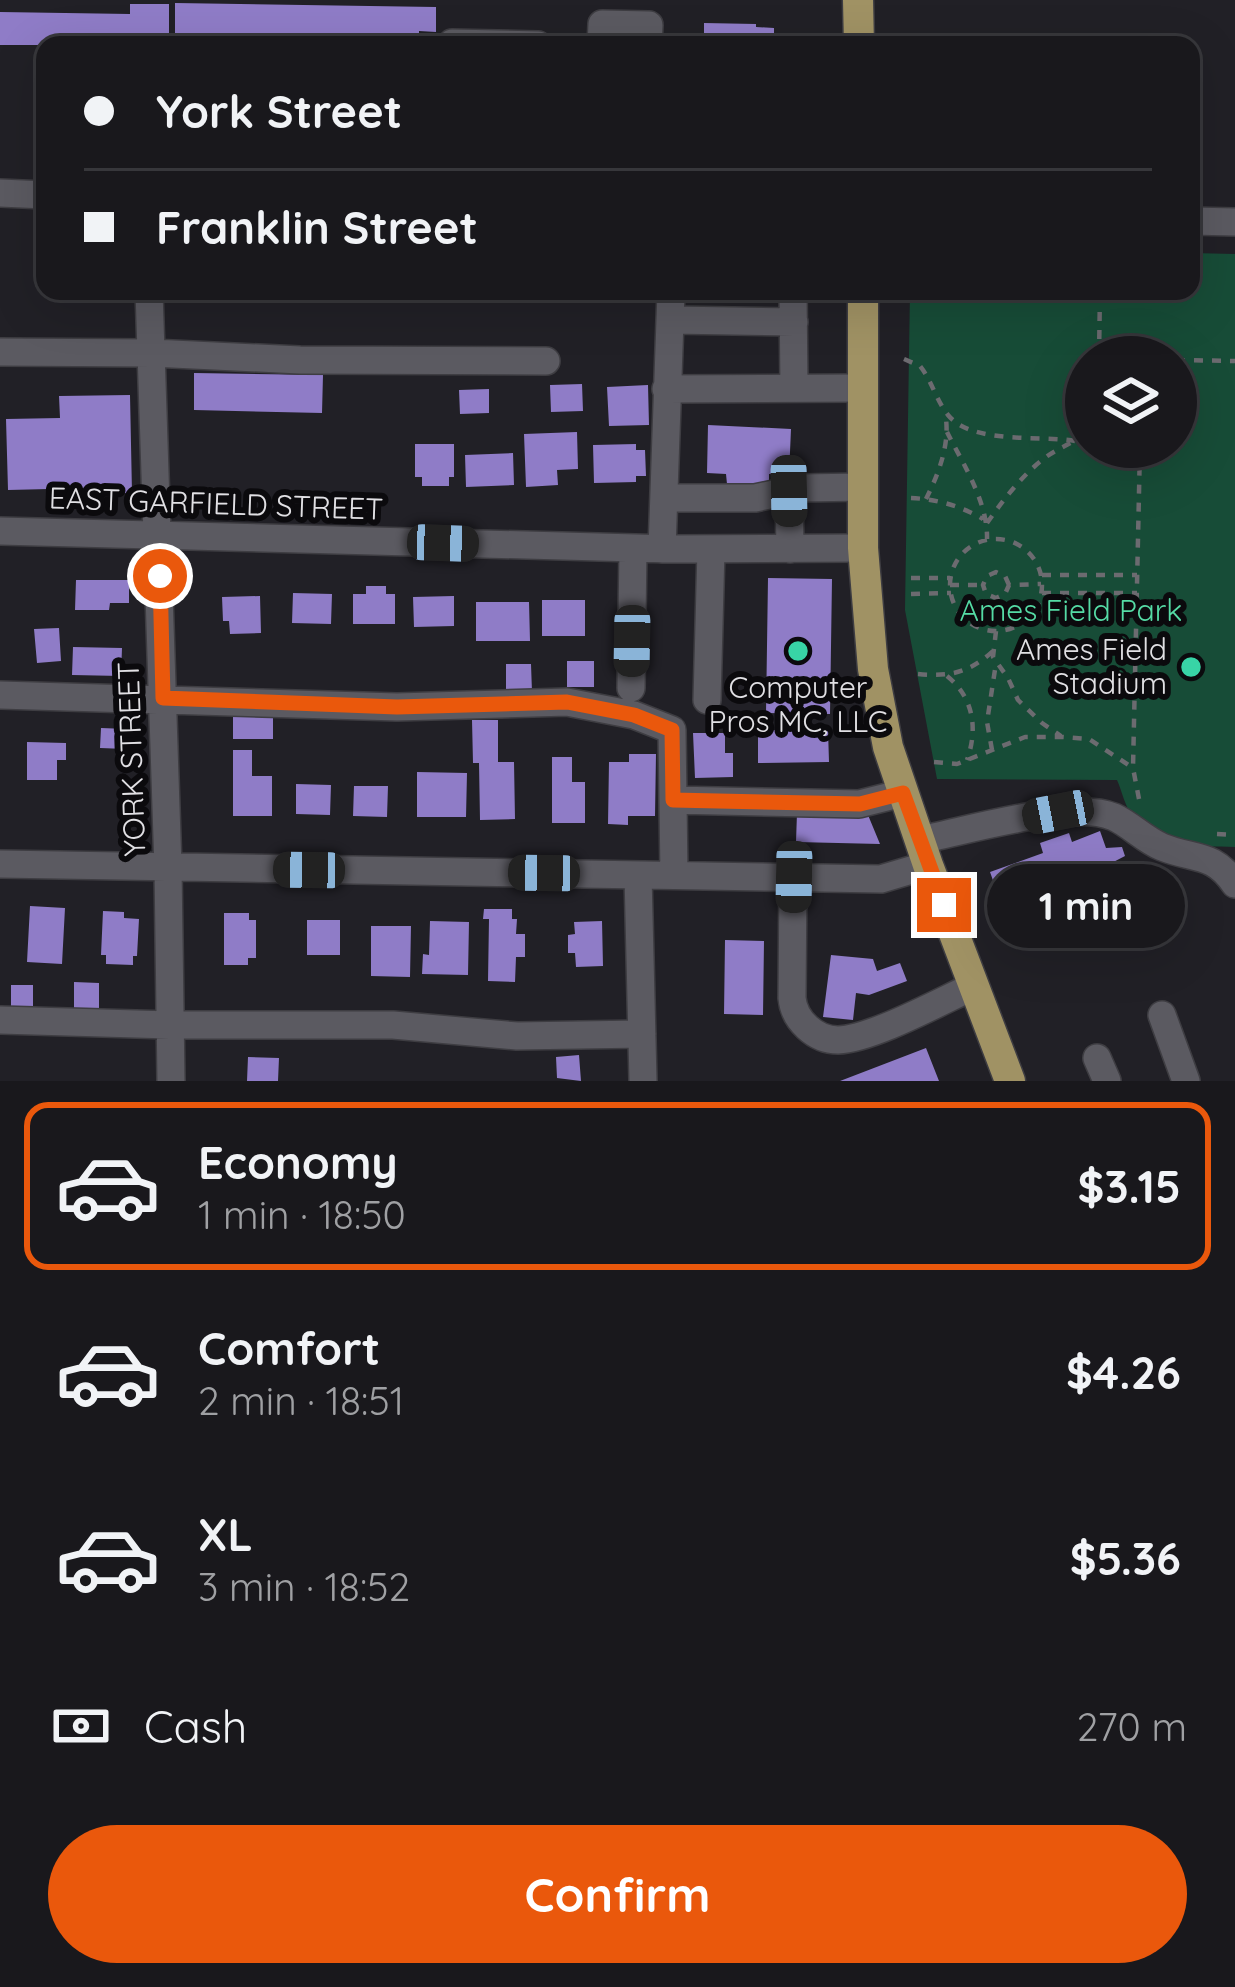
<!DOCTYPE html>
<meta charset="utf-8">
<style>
:root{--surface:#19181c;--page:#222125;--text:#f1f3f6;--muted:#9fa0a3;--line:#37373b;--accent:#ea580c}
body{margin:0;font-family:Quicksand,sans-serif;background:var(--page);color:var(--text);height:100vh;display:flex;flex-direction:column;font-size:45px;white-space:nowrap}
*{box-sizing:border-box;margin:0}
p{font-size:39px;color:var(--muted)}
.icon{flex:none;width:66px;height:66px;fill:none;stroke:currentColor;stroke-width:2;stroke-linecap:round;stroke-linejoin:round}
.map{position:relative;height:1081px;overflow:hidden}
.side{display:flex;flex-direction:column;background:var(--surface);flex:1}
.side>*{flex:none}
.top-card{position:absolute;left:36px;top:36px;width:1164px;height:264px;border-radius:24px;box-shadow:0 12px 48px #0002,0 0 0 3px var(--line);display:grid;align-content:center;height:264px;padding:0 48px;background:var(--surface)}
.controls{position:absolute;left:1065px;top:336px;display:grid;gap:24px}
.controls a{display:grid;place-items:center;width:132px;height:132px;border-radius:50%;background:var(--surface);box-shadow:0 12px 48px #0002,0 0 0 3px var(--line);font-size:60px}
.end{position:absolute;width:54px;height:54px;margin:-27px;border:15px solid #ea580c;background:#fff;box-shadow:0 0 0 6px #fff}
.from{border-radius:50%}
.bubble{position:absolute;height:84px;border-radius:42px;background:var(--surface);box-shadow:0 12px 48px #0002,0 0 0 3px var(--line);font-size:39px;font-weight:700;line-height:84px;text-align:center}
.car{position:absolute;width:36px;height:72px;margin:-36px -18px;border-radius:15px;box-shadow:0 0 9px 3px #0007;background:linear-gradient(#222 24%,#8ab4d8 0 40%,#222 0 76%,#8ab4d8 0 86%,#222 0)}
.top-card b{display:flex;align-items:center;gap:42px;height:114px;font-size:45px}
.top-card b+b{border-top:3px solid var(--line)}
.top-card i{width:30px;height:30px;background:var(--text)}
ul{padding:21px 0 0;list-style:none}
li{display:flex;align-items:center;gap:36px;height:168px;margin:0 24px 18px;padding:0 24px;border:6px solid transparent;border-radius:24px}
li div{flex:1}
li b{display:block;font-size:45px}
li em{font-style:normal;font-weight:700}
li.active{border-color:var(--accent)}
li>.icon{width:108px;height:108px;stroke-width:1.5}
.pay{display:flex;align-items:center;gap:30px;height:132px;padding:0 48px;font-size:45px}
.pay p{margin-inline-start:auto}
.primary-button{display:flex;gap:24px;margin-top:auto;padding:24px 48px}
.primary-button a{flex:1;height:138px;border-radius:72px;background:var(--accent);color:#fff;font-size:48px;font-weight:700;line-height:138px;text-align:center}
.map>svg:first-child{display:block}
.green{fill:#174c37;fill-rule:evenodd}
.building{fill:#8f7cc7}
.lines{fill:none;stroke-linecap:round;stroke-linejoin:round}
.minor-casing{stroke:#3e3d42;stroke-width:30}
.major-casing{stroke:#3e3d42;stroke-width:33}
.path{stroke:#6c6b70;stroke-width:4.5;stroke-dasharray:9 9;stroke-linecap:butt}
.minor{stroke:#5b5a61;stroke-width:27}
.major{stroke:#a09264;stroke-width:30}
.route{stroke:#ea580c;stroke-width:15}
.poi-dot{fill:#38d4a6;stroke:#0b0a0d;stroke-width:4.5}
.labels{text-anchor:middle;stroke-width:12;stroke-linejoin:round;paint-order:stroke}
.street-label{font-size:30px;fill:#e1e0e4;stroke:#0b0a0d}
.park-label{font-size:30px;fill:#55dba5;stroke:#0b0a0d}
.poi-label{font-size:30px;fill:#e1e0e4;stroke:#0b0a0d;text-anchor:end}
</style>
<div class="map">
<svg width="1235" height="1081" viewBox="0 0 1235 1081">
<rect width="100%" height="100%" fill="#212026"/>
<!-- green -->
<path class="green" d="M 1191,253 L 1235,254 L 1235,847 C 1199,846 1157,848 1133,817 C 1125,807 1122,791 1117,780 L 937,779 L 905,610 L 910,291 L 1191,291 ZM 1086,357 L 1176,357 L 1176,447 L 1086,447 Z"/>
<!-- building -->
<path class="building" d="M 175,3 L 436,7 L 436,32 L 419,31 L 419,45 L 175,45 Z
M 130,4 L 169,4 L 169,45 L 0,45 L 0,12 L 130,14 Z
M 704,23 L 756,24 L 756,27 L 774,28 L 774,45 L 704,45 Z
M 194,373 L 323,375 L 322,413 L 194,410 Z
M 582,384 L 583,411 L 551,412 L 550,385 Z
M 648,385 L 649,425 L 609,426 L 607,387 Z
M 489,389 L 489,413 L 460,414 L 459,390 Z
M 130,395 L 132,493 L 49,495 L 49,489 L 8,490 L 6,419 L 60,418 L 59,396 Z
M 708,425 L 791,429 L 789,475 L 769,474 L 769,484 L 727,484 L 726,474 L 707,473 Z
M 577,432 L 578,469 L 557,470 L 558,485 L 526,487 L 524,434 Z
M 415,444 L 454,444 L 454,477 L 449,477 L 449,486 L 422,486 L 422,477 L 415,477 Z
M 636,444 L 636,450 L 645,450 L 646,476 L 636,476 L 636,482 L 594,483 L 593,445 Z
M 513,453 L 514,485 L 466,487 L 465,455 Z
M 768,578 L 832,579 L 830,714 L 766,713 Z
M 76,580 L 129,580 L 129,603 L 110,603 L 109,610 L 75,610 Z
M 366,586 L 386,586 L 386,594 L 395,594 L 395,624 L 353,624 L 353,594 L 366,594 Z
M 293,593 L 332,594 L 331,624 L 292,623 Z
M 260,596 L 261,633 L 230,634 L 229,621 L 223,621 L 222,597 Z
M 454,596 L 454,626 L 414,627 L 413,597 Z
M 542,600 L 585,600 L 585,636 L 542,636 Z
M 476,602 L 529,602 L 530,641 L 476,641 Z
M 59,628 L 61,661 L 37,663 L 34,629 Z
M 73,647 L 122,648 L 121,676 L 72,675 Z
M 567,661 L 594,661 L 594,687 L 567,687 Z
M 506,664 L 531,664 L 532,692 L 506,693 Z
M 233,710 L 273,710 L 273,739 L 233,739 Z
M 472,720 L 498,720 L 498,762 L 514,762 L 515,819 L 480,820 L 479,763 L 473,763 Z
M 101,728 L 127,729 L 126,749 L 100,748 Z
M 758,730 L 828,730 L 829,762 L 758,763 Z
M 693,733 L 725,733 L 725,753 L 733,753 L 733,777 L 695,778 Z
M 27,742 L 66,743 L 66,760 L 57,760 L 57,780 L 27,780 Z
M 233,750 L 252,750 L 252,776 L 272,776 L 272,816 L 233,816 Z
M 629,754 L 656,754 L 655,816 L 628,816 L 628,825 L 608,824 L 609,762 L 629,762 Z
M 552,757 L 572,757 L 572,782 L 585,782 L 585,823 L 552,823 Z
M 417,772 L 467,773 L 466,817 L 417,817 Z
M 296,784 L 331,785 L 330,815 L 296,814 Z
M 354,786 L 388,786 L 387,817 L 353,816 Z
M 797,813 L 868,815 L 880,844 L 796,842 Z
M 1100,831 L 1106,848 L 1122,847 L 1125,856 L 1073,883 L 1046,893 L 1048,898 L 1007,920 L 990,872 L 1043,853 L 1040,843 L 1069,833 L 1072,842 Z
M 30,906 L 65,908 L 62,964 L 27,962 Z
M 484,909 L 512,909 L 512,919 L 517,919 L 516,934 L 525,934 L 525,957 L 516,957 L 515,982 L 488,981 L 489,919 L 483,919 Z
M 103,911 L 124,912 L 124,918 L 139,919 L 137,956 L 133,956 L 133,965 L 106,964 L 106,955 L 101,955 Z
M 224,913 L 249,913 L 249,920 L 256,920 L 256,958 L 248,958 L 248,965 L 224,965 Z
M 307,920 L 340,920 L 340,955 L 307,955 Z
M 430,921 L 469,922 L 468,975 L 422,974 L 423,954 L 429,955 Z
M 602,921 L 603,966 L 576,967 L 575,953 L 568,953 L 568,935 L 575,934 L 574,922 Z
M 371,926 L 411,926 L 410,977 L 371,976 Z
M 725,940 L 764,941 L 763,1015 L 724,1014 Z
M 831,955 L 873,959 L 877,971 L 900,963 L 907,981 L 869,995 L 856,993 L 853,1020 L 823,1017 Z
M 74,982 L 99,983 L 99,1008 L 74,1008 Z
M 11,985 L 33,985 L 33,1006 L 11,1006 Z
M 926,1048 L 939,1081 L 840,1081 Z
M 579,1055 L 581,1081 L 557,1078 L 556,1057 Z
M 248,1057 L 279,1058 L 278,1081 L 247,1081 Z"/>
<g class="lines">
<defs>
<path id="minor" d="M 452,43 L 538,45
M 601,45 L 602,24 L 649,25 L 648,45
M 0,193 L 45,195
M 1191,221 L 1235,222
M 149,291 L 168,868 L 171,1081
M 793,291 L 794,388
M 672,320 L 794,322
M 0,352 L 152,353 L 300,360 L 546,361
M 666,389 L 863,388
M 789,491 L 790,549
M 664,498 L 755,498 L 802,488 L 863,487
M 0,531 L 672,549 L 863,548
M 662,549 L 671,291
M 631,688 L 633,548
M 0,695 L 397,707 L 567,702 L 634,715 L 672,730 L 674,875
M 707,700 L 711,549
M 673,800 L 859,804 L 903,793
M 919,840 C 967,831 1071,799 1114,817 C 1131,825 1145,840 1162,847 C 1194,860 1213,852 1235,884
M 0,864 L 881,879 L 928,865
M 638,875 L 643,1081
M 793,877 L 792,998 C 794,1020 815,1040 838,1040 C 872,1039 941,1001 974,986
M 1162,1015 L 1186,1081
M 0,1020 L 170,1025 L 393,1025 L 517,1036 L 642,1034
M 1097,1058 L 1107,1081"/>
<path id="major" d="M 858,0 L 859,45
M 863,291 L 863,548 L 873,669 L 888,747 L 928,865 L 1010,1081"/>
</defs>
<!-- minor casing -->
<use href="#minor" class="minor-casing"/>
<!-- major casing -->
<use href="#major" class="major-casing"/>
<!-- path -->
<path class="path" d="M 1099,357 L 1100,291
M 904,359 L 920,366 C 932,381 936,400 948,415 C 972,445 1042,435 1075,441
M 1176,360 L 1235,361
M 947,432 C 963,464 988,502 987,539
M 911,498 C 936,499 961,506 983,519
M 926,499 C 939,473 951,442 945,413
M 987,523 C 1004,499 1023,474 1046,457 C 1061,446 1073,445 1086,430
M950 585a46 46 0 1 1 92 0a46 46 0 1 1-92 0Z
M 1042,575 L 1137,575
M 911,578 L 950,578
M 950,585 L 980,585
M 1009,585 L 1005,576 L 996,572 L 987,576 L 983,585 L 986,594 L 996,598 L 1005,594 L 1009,585 L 1041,584
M 1042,593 L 1137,593
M 911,594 L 951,593
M 996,631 L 993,657 L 1008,678 L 1018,700 L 1042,723 L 1061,736
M 918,674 C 949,677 969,673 993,651
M 947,676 C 974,698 978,729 967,760
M 992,750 L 987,722 L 996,663
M 934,762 L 957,764 L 1025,737 L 1063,737 L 1089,739 L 1133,768
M 1139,799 L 1133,768 L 1140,447
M 1217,834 L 1235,835"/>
<!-- minor -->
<use href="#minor" class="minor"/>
<!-- major -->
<use href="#major" class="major"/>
</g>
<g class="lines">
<!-- route -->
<path class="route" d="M 160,576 L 163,698 L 397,707 L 567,702 L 634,715 L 672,730 L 673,800 L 860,804 L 903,793 L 944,905"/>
</g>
<!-- markers -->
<g class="poi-dot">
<circle cx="798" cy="651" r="12"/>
<circle cx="1191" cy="667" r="12"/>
</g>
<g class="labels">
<!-- street labels -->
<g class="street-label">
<text transform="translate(216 504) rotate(2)" y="10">EAST GARFIELD STREET</text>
<text transform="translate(132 759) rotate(-92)" y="10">YORK STREET</text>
</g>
<!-- park labels -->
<g class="park-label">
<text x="1071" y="621">Ames Field Park</text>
</g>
<!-- poi labels -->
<g class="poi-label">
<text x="1167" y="660">Ames Field<tspan x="1167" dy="34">Stadium</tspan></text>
<text x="798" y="698" text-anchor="middle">Computer<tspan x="798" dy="34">Pros MC, LLC</tspan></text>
</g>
</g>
</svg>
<div class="controls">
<a><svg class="icon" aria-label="layers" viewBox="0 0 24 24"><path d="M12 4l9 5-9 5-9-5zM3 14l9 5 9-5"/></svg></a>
</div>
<i class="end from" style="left:160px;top:576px"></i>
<i class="end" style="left:944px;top:905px"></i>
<div class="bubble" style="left:987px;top:864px;width:198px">1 min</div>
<i class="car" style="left:789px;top:491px;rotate:179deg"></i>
<i class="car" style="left:443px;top:543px;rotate:92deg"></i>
<i class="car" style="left:632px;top:641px;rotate:181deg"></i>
<i class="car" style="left:1058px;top:812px;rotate:259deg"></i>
<i class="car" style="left:309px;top:870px;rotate:271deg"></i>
<i class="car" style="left:544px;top:873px;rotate:271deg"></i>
<i class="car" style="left:794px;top:877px;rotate:181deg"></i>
<div class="top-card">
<b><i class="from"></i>York Street</b>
<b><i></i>Franklin Street</b>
</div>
</div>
<section class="side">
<ul>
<li class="active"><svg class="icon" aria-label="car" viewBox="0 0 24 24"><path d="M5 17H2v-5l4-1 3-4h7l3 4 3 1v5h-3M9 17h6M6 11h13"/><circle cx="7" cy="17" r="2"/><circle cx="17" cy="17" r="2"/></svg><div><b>Economy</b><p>1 min · 18:50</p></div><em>$3.15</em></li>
<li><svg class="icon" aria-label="car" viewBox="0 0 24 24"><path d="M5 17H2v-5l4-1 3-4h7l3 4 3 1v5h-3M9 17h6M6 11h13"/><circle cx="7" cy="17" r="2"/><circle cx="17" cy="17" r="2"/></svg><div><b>Comfort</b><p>2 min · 18:51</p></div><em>$4.26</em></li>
<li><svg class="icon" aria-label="car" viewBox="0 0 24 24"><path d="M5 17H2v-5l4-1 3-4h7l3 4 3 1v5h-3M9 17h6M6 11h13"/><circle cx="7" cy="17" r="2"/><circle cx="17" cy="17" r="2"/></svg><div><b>XL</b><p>3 min · 18:52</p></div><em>$5.36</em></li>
</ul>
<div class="pay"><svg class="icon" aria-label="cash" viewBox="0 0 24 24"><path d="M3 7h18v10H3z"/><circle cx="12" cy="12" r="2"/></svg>Cash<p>270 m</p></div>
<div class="primary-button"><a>Confirm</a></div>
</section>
